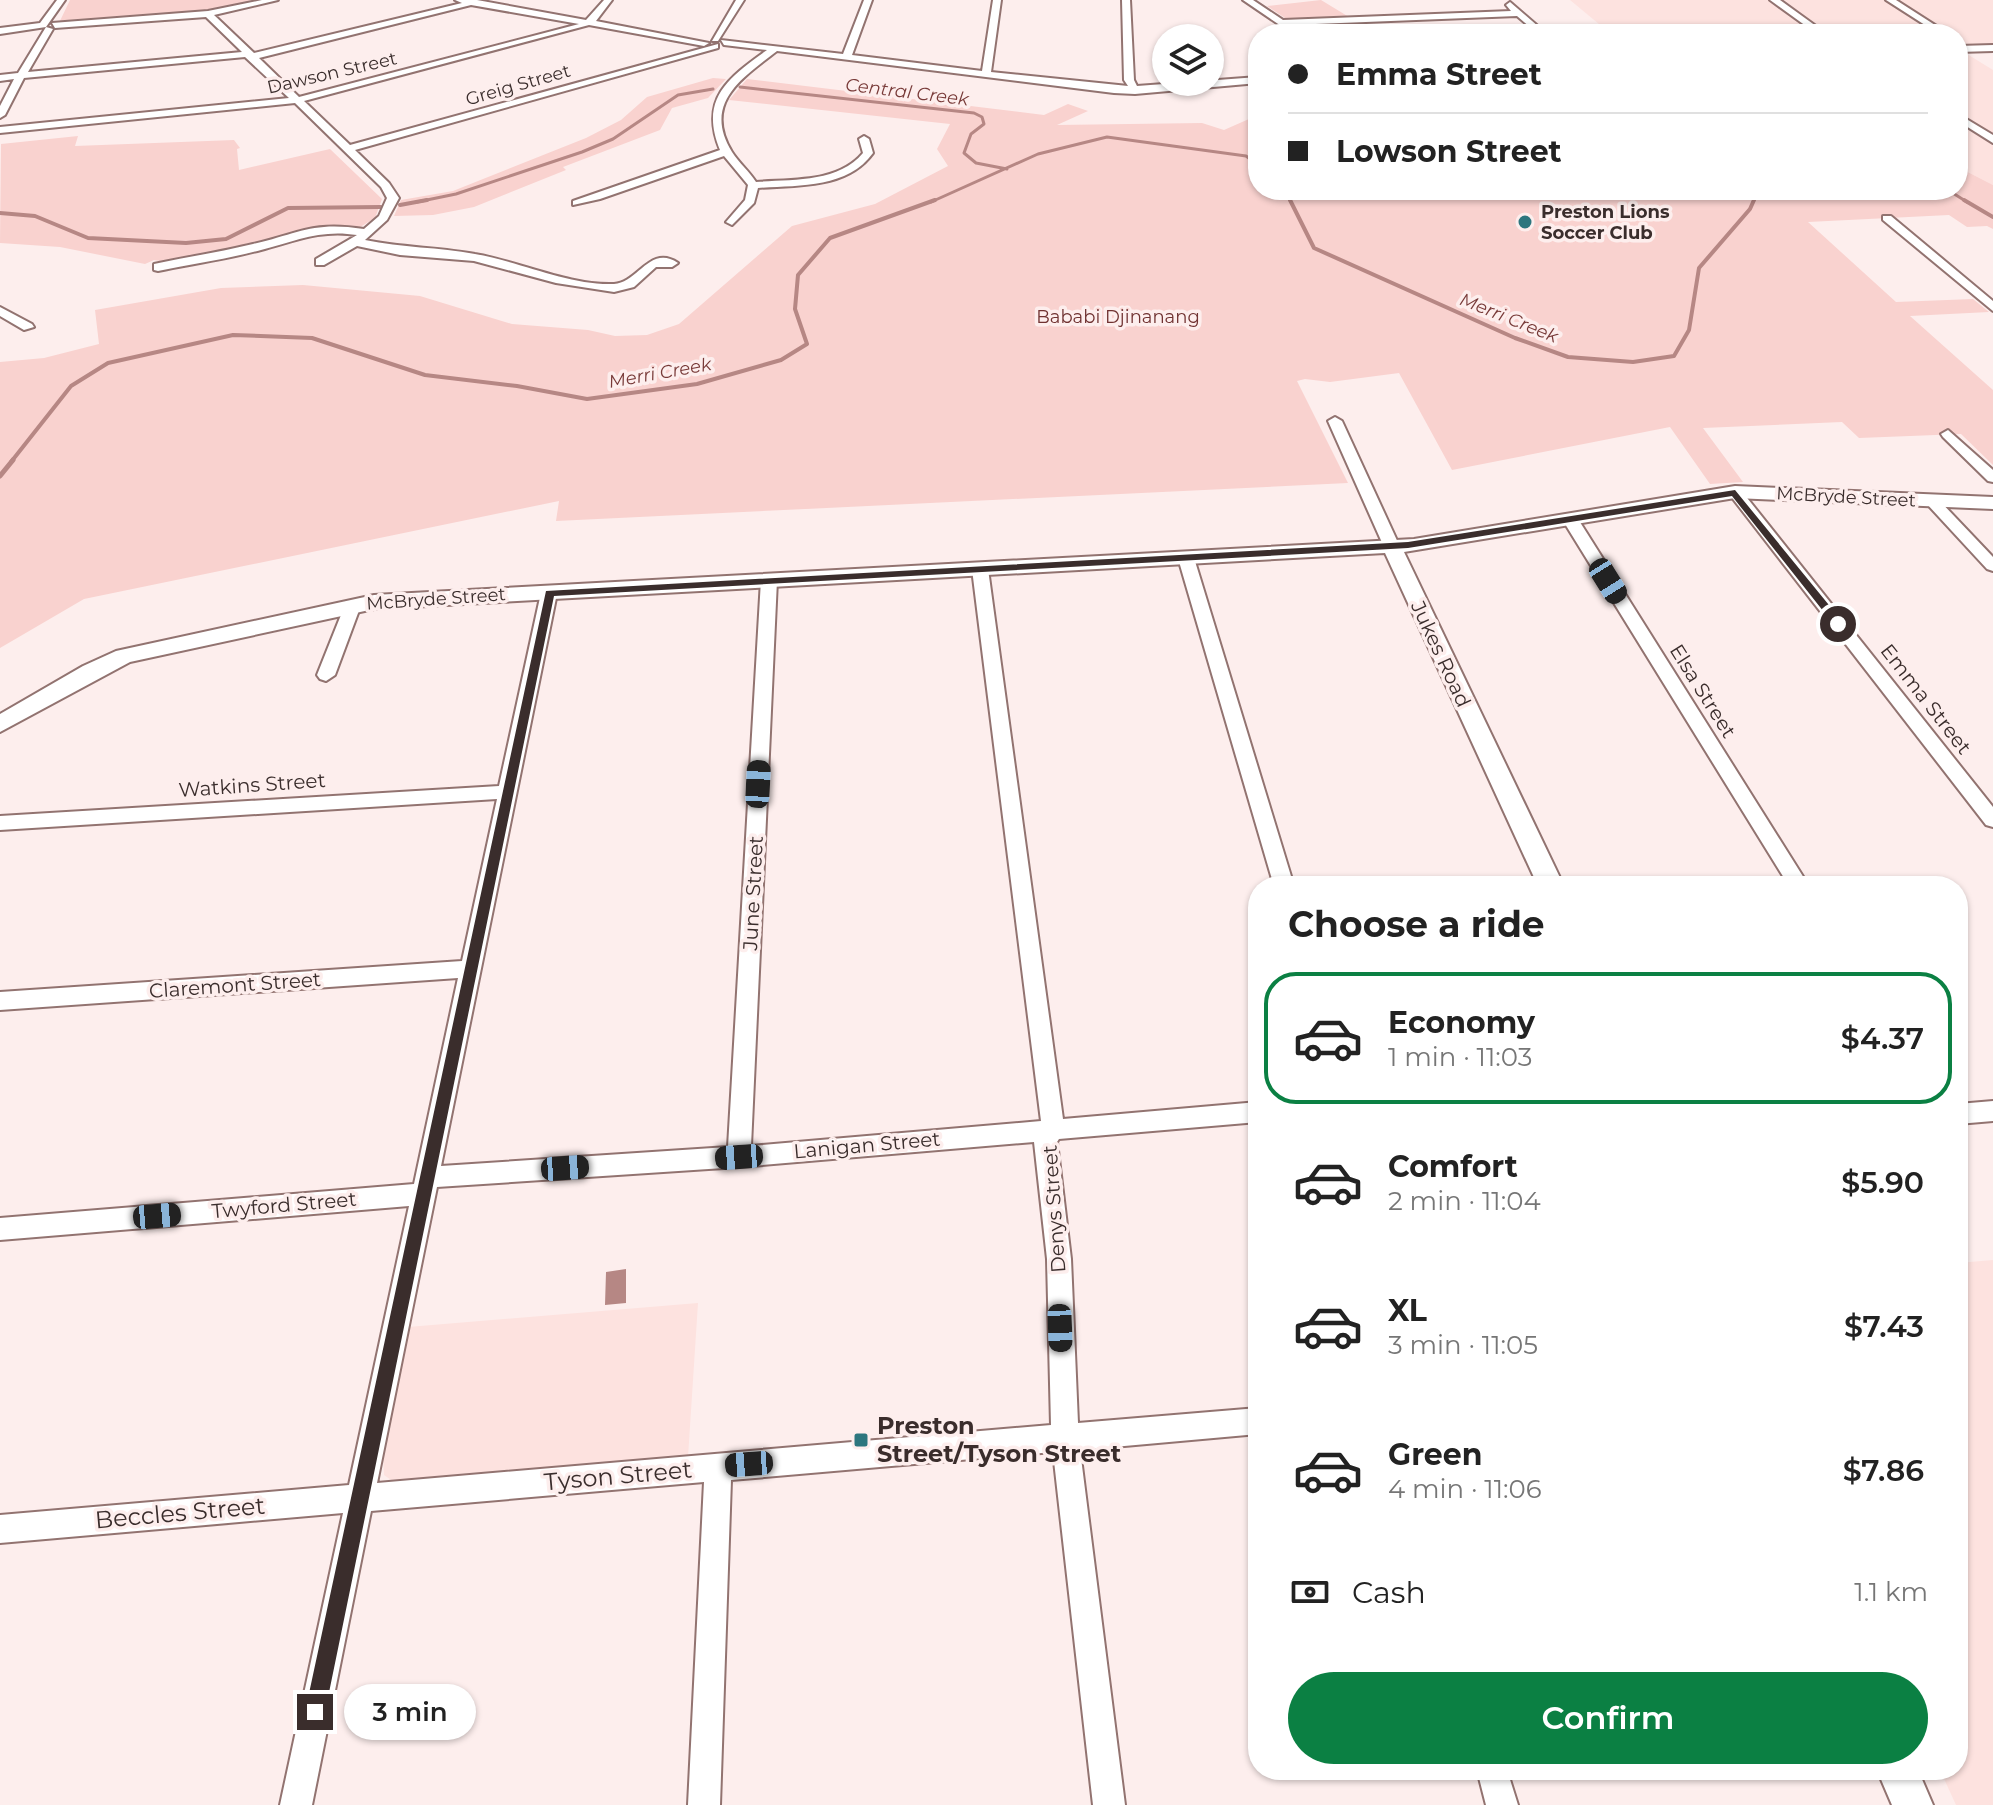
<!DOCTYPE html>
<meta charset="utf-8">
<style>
:root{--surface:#fff;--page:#f2f2f2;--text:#222;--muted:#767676;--line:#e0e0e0;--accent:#0b8043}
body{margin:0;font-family:Montserrat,sans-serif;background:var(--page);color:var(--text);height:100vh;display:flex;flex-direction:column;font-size:30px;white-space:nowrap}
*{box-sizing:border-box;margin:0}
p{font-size:26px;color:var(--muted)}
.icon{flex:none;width:44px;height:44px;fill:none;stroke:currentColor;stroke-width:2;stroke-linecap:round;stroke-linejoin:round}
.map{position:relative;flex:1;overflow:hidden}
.details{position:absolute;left:1248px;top:876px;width:720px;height:904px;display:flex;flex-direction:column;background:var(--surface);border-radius:32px;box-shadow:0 2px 6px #0004}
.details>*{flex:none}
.banner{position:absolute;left:1248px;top:24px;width:720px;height:176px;border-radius:32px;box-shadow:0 2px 6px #0004;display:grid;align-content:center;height:176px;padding:0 40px;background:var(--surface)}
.fabs{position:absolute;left:1152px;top:24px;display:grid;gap:16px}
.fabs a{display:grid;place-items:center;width:72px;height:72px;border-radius:50%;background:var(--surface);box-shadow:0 2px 6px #0004;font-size:40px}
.end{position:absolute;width:36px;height:36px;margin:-18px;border:10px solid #3a2d2c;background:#fff;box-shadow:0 0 0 4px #fff}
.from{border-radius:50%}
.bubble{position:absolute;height:56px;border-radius:28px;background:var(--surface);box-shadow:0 2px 6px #0004;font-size:26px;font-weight:600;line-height:56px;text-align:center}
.car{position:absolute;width:24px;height:48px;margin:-24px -12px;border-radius:10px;box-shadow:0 0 6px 2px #0007;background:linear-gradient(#222 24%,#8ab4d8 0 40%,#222 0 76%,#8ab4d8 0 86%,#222 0)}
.banner b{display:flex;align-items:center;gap:28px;height:76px;font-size:30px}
.banner b+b{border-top:2px solid var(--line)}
.banner i{width:20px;height:20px;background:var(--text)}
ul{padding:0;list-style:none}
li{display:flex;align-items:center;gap:24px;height:132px;margin:0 16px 12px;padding:0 24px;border:4px solid transparent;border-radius:32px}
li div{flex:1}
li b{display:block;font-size:30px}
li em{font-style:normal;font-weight:600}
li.active{border-color:var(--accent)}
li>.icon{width:72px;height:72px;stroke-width:1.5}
h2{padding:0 40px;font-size:36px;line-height:96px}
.pay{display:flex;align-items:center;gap:20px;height:88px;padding:0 40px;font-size:30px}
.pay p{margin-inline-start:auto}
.cta{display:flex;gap:16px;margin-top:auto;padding:16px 40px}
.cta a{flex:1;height:92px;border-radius:48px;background:var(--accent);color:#fff;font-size:32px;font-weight:600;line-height:92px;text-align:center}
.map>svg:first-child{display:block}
.built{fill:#fde2df}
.green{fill:#f9d2cf}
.water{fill:#b68784}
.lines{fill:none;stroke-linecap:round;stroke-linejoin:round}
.stream-far2{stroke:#b68784;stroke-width:3}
.stream-far1{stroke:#b68784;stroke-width:4}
.stream{stroke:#b68784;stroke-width:5}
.minor-casing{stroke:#927370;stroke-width:4}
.tertiary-casing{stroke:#927370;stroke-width:4}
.minor{fill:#fff;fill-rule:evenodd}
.tertiary{fill:#fff;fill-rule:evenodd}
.route{fill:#3a2d2c}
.poi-dot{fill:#2d767e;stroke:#fdeeed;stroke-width:3}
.labels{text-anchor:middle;stroke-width:7;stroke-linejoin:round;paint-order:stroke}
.far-street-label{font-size:18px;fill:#3a2d2c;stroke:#fdeeed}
.far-water-label{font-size:18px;font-style:italic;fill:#783a38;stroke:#fdeeed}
.far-poi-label{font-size:18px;font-weight:bold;fill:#3a2d2c;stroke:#fdeeed;text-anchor:start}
.far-park-label{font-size:18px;fill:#703231;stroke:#fdeeed}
.street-label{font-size:20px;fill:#3a2d2c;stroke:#fdeeed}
.near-poi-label{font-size:24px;font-weight:bold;fill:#3a2d2c;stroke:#fdeeed;text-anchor:start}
.near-street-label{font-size:24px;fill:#3a2d2c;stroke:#fdeeed}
</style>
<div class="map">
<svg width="1993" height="1805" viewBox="0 0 1993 1805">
<rect width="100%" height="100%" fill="#fdeeed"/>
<!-- built -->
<path class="built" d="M 1570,0 L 1993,0 L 1993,46 L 1958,47 L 1958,34 L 1611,34 Z
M 1958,54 L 1967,54 L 1993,70 L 1993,185 L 1958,167 Z
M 1993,1260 L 1993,1805 L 1956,1805 L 1940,1770 L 1958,1770 L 1958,1263 Z
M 698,1303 L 688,1457 L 394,1482 L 384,1475 L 383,1454 L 408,1327 Z"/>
<!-- green -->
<path class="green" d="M 70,0 L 257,0 L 207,11 L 59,23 Z
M 1321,0 L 1349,17 L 1294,20 L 1285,18 L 1267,6 Z
M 713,78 L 726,79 L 708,98 L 672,108 L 660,130 L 563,167 L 566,170 L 474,207 L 433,215 L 394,216 L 401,200 L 453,191 L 586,138 L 621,120 L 647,97 Z
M 747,79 L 1044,115 L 1068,104 L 1088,111 L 1057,125 L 1202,123 L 1224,130 L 1258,115 L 1258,190 L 1958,190 L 1958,167 L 1993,185 L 1993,229 L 1987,226 L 1967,227 L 1949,215 L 1808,222 L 1896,302 L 1973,299 L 1989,312 L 1910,316 L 1993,390 L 1993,465 L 1961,434 L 1859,438 L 1842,422 L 1703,428 L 1743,482 L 1710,484 L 1670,427 L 1452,470 L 1399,373 L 1330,382 L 1305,379 L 1297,381 L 1348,483 L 556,521 L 559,501 L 84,599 L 0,648 L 0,362 L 44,358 L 99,344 L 95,310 L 221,288 L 303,285 L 420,296 L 512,324 L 588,330 L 615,336 L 647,335 L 679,324 L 792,226 L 875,204 L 948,166 L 937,149 L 950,124 L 729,100 Z
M 78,136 L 75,146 L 234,140 L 240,148 L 237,149 L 239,170 L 330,149 L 382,199 L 375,218 L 357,229 L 317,228 L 254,246 L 166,262 L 154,260 L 145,264 L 60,247 L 0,243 L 1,144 Z"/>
<!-- water -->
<path class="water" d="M 626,1269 L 626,1303 L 605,1305 L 606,1272 Z"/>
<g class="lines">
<!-- stream-far2 -->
<path class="stream-far2" d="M 740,87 L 974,113 L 982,117 L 984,124 L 971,134 L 964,153 L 976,163 L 1007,169
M 1285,190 L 1291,202
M 1948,190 L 1967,202
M 417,202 L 456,194 L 582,152 L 613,139 L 678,95 L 713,89
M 931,202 L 1038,154 L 1107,137 L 1246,156 L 1258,165
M 1753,202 L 1758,190"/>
<!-- stream-far1 -->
<path class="stream-far1" d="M 1290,200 L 1314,248 L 1515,338 L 1568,357 L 1633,362 L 1674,356 L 1689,330 L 1699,268 L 1750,209 L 1754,200
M 1964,200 L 1993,217
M 400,205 L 427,200
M 0,213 L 35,216 L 88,238 L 186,243 L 226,239 L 288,208 L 381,207
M 11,462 L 71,386 L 108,363 L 233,335 L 312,338 L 425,375 L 517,386 L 587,399 L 697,384 L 781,360 L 807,344 L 795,309 L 798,275 L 830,238 L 935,200"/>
<!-- stream -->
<path class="stream" d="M 0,476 L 13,460"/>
<defs>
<path id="minor" d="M 57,0 L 65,0 L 46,27 L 0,34 L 0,28 L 40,23 Z
M 262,0 L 278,0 L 214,15 L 254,53 L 462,3 L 455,0 L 477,0 L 586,20 L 604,0 L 612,0 L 596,21 L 709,43 L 704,46 L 589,25 L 304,101 L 350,145 L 718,44 L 718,48 L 355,150 L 389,183 L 399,198 L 387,220 L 365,240 C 402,248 439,247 475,254 C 518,261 570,286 614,284 C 638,283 650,244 678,263 L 672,267 L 656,267 L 634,287 L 614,292 L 556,283 L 474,261 L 400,255 L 357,246 L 324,265 L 316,265 L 316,259 L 357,235 C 321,229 295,241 261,250 C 227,259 192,264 158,271 L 154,270 L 154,264 C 187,257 220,252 253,244 C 300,233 313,221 364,229 L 379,216 L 387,198 L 381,187 L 295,103 L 0,133 L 0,127 L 289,98 L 245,57 L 24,78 L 5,115 L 0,118 L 0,106 L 14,79 L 0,81 L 0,75 L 18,73 L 46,27 L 53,29 L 28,72 L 242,52 L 206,17 L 55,28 L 52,23 L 208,11 ZM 471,5 L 579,24 L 299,97 L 259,58 Z
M 736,0 L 744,0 L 718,41 L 712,41 Z
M 864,0 L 872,0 L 852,55 L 982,71 L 993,0 L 1001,0 L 991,72 L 1128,86 L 1124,80 L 1122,0 L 1130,0 L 1134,80 L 1137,86 L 1258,77 L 1258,83 L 1135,94 L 1114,93 L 777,51 C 742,78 702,103 732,152 C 739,163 749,171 756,182 C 792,179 838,183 863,153 L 859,139 L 864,136 L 869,139 L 873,153 C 847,189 798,185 758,188 L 754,203 L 732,225 L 726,222 L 745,200 L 748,185 L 724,156 L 600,199 L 573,205 L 573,201 L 720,150 C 699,99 728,78 767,50 L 724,45 L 721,40 L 843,54 Z
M 1243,0 L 1253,0 L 1283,20 L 1511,11 L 1506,5 L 1510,2 L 1547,34 L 1538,34 L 1517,16 L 1290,25 L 1294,29 L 1290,32 Z
M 1770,0 L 1780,0 L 1827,34 L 1817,34 Z
M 1886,0 L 1896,0 L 1949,34 L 1939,34 Z
M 1993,45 L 1993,51 L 1958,52 L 1958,46 Z
M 1958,114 L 1993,135 L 1993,143 L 1958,121 Z
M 1883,216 L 1891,216 L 1993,301 L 1993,311 L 1883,220 Z
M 0,307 L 32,324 L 34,327 L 24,330 L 0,316 Z
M 1335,417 L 1342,421 L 1400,547 L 1397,550 L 1392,552 L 1384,547 L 1328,421 Z
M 1948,430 L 1993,470 L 1993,482 L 1988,481 L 1943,437 L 1941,434 Z
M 1735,488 L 1740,489 L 1993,807 L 1993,827 L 1986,825 L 1730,495 L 1728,492 Z
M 1932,497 L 1937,498 L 1993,557 L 1993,571 L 1987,569 L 1927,504 L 1927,498 Z
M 1570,514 L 1578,519 L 1809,886 L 1789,886 L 1562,519 Z
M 1186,553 L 1194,558 L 1294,886 L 1274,886 L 1178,558 Z
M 980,564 L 988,569 L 1063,1119 L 1258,1102 L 1258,1122 L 1059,1139 L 1057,1142 L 1071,1259 L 1078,1423 L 1258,1408 L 1258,1434 L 1080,1450 L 1125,1805 L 1093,1805 L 1053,1452 L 731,1480 L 720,1805 L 688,1805 L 704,1482 L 371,1511 L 312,1805 L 280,1805 L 343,1513 L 0,1543 L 0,1515 L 349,1485 L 409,1206 L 0,1240 L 0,1218 L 414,1184 L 458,978 L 0,1010 L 0,992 L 462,961 L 497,799 L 0,830 L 0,816 L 499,786 L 541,593 L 549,588 L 555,590 L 557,593 L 441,1166 L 728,1147 L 761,580 L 763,577 L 775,577 L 777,580 L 751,1146 L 1041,1121 L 972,569 ZM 1034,1142 L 1047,1259 L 1051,1425 L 377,1483 L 437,1187 L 739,1167 Z
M 353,600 L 361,605 L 335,675 L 326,681 L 320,679 L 317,675 L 345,605 Z
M 1993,1101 L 1993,1121 L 1958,1124 L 1958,1104 Z
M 1477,1770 L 1507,1770 L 1518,1805 L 1486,1805 Z"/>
<path id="tertiary" d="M 1735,486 L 1993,497 L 1993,509 L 1735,498 L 1404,552 L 1564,886 L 1538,886 L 1385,553 L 374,609 L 130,662 L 0,732 L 0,714 L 83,666 L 116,651 L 374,595 L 1414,539 Z
M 1877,1770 L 1918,1770 L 1933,1805 L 1892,1805 Z"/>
</defs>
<!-- minor casing -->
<use href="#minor" class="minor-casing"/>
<!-- tertiary casing -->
<use href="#tertiary" class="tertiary-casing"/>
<!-- minor -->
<use href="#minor" class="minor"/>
<!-- tertiary -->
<use href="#tertiary" class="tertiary"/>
</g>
<!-- route -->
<path class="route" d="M 1735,490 L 1842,621 L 1842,626 L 1835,626 L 1732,496 L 1408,548 L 554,596 L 325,1712 L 322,1719 L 315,1722 L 308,1719 L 305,1712 L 546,591 L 1408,542 Z"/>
<!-- markers -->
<g class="poi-dot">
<circle cx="1525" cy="222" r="8"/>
<rect x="853" y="1432" width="16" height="16" rx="4"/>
</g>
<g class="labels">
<!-- far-street labels -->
<g class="far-street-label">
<text transform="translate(332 73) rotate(-13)" y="6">Dawson Street</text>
<text transform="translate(518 85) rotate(-16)" y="6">Greig Street</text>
<text transform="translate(1846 497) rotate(3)" y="6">McBryde Street</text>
<text transform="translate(436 599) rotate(-4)" y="6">McBryde Street</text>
</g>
<!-- far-water labels -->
<g class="far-water-label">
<text transform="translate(907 92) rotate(7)" y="6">Central Creek</text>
<text transform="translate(1509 318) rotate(22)" y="6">Merri Creek</text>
<text transform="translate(660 373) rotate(-10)" y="6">Merri Creek</text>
</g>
<!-- far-poi labels -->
<g class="far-poi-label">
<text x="1541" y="218">Preston Lions<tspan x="1541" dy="21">Soccer Club</tspan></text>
</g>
<!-- far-park labels -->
<g class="far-park-label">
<text x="1118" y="323">Bababi Djinanang</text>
</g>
<!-- street labels -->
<g class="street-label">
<text transform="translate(1441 654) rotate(65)" y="7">Jukes Road</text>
<text transform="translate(1703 691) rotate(58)" y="7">Elsa Street</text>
<text transform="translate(1926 699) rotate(52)" y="7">Emma Street</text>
<text transform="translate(252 785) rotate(-4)" y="7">Watkins Street</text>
<text transform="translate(753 893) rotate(-87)" y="7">June Street</text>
<text transform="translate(235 985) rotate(-4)" y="7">Claremont Street</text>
<text transform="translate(867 1145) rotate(-5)" y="7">Lanigan Street</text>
<text transform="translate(284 1205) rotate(-5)" y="7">Twyford Street</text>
<text transform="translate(1054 1209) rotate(-94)" y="7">Denys Street</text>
</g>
<!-- near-poi labels -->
<g class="near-poi-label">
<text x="877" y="1434">Preston<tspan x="877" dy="28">Street/Tyson Street</tspan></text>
</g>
<!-- near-street labels -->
<g class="near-street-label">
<text transform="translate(618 1476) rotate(-5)" y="8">Tyson Street</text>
<text transform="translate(180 1513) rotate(-5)" y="8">Beccles Street</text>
</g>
</g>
</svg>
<div class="fabs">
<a><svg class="icon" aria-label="layers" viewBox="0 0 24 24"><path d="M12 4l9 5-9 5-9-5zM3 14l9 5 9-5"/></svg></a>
</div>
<i class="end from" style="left:1838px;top:624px"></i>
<i class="end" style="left:315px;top:1712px"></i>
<div class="bubble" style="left:344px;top:1684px;width:132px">3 min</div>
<i class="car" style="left:1608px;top:581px;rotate:148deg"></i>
<i class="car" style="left:758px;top:784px;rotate:3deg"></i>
<i class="car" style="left:739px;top:1157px;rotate:266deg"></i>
<i class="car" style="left:565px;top:1168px;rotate:86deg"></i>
<i class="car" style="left:157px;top:1216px;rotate:85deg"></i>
<i class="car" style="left:1060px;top:1328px;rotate:178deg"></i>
<i class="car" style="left:749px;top:1464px;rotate:266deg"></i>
<div class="banner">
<b><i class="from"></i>Emma Street</b>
<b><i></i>Lowson Street</b>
</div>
<section class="details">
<h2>Choose a ride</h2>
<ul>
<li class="active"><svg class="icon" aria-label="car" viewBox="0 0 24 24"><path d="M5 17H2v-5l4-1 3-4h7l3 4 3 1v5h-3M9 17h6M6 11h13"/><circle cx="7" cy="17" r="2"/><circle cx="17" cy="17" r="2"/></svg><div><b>Economy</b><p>1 min · 11:03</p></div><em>$4.37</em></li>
<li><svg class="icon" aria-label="car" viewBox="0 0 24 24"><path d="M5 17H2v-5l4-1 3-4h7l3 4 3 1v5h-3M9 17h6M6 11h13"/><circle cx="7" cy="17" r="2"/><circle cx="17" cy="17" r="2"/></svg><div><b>Comfort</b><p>2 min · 11:04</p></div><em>$5.90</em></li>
<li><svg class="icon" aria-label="car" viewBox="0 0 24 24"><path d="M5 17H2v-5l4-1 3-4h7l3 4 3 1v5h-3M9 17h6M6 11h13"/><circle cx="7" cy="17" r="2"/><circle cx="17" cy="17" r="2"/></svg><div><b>XL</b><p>3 min · 11:05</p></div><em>$7.43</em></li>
<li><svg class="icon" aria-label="car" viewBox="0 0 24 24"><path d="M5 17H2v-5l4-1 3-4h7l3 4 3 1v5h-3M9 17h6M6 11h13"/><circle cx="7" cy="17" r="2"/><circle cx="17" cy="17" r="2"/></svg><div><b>Green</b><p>4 min · 11:06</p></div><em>$7.86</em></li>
</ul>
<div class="pay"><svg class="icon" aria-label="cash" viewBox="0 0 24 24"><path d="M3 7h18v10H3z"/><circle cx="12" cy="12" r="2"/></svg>Cash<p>1.1 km</p></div>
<div class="cta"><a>Confirm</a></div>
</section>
</div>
